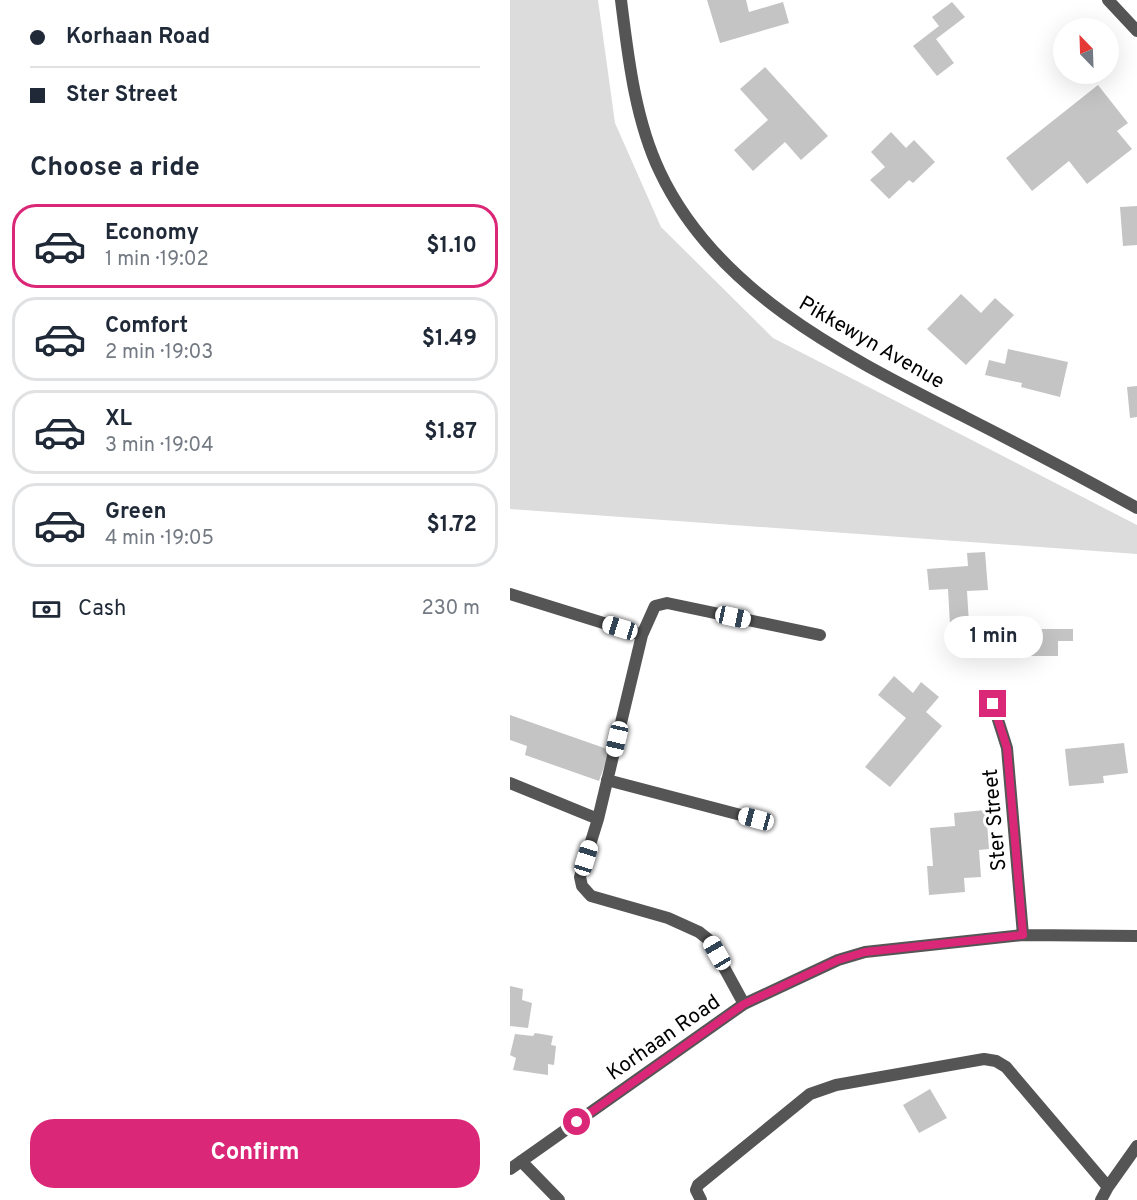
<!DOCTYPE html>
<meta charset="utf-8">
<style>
:root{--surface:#fff;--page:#f6f6f7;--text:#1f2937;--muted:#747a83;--line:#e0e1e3;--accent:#db2777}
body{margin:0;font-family:Overpass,sans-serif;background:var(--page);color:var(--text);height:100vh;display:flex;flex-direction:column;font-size:22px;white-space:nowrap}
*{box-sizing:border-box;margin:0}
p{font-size:20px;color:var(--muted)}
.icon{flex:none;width:33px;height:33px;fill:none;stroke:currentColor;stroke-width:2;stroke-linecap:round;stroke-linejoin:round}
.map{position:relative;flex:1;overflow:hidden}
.details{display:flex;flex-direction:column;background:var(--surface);width:510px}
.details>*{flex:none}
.banner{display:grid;align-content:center;height:132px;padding:0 30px;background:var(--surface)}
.needle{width:39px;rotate:337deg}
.fabs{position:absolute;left:543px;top:18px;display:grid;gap:12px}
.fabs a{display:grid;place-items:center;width:66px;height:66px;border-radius:50%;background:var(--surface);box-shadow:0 6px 24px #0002;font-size:30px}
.end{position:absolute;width:27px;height:27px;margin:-14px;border:8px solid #db2777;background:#fff;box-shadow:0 0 0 3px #fff}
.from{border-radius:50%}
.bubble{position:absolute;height:42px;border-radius:21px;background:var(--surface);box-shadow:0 6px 24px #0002;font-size:20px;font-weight:700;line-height:42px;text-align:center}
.car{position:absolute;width:18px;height:36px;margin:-18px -9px;border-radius:8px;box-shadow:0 0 4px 2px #0007;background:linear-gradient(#fff 24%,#345 0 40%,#fff 0 76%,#345 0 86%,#fff 0)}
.banner b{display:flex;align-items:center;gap:21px;height:57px;font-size:22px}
.banner b+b{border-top:2px solid var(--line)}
.banner i{width:15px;height:15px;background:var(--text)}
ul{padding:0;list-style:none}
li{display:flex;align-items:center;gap:18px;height:84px;margin:0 12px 9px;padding:0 18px;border:3px solid var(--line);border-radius:24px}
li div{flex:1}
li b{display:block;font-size:22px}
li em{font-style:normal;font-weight:700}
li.current{border-color:var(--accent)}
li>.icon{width:54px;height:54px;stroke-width:1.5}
h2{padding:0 30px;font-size:27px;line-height:72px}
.pay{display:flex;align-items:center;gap:15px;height:66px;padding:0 30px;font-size:22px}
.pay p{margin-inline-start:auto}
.cta{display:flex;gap:12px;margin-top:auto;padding:12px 30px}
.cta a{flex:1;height:69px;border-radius:24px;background:var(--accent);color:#fff;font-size:24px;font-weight:700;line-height:69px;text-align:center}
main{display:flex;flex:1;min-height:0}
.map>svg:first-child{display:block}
.green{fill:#dcdcdc}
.building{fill:#c4c4c4}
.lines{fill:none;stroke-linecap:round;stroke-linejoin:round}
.minor{stroke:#555;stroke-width:12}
.route{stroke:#db2777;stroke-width:8}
.labels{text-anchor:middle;stroke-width:6;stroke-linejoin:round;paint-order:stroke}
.street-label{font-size:21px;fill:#000;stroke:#fff}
</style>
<main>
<section class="details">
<div class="banner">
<b><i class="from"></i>Korhaan Road</b>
<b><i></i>Ster Street</b>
</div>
<h2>Choose a ride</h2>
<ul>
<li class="current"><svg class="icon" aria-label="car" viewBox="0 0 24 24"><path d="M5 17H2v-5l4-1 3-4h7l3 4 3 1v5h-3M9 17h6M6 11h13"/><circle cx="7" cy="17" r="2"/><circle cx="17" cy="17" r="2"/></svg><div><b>Economy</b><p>1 min · 19:02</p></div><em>$1.10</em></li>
<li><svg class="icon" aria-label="car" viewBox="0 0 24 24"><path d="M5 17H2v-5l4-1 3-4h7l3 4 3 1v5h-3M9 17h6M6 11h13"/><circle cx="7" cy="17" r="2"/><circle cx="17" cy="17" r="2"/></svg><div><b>Comfort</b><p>2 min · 19:03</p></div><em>$1.49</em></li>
<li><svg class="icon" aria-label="car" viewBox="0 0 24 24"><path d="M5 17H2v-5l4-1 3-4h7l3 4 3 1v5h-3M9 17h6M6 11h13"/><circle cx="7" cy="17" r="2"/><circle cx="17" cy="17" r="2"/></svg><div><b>XL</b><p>3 min · 19:04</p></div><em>$1.87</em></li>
<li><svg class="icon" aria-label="car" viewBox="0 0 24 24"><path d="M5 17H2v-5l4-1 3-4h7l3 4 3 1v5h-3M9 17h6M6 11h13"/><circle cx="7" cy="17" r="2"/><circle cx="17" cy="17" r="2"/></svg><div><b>Green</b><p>4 min · 19:05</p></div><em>$1.72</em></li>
</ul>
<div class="pay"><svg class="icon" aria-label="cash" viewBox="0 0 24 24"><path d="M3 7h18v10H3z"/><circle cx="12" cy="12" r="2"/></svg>Cash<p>230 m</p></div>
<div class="cta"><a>Confirm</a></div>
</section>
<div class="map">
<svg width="627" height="1200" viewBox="0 0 627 1200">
<rect width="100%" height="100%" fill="#fff"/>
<!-- green -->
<path class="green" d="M 0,0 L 88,0 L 105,123 L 151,227 L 263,338 L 627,525 L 627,554 L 0,509 Z"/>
<!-- building -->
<path class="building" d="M 197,0 L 236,0 L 239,12 L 273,2 L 279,23 L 210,43 Z
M 442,2 L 455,17 L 426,39 L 444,63 L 427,76 L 403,46 L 429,26 L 422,17 Z
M 255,67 L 318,136 L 291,160 L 275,142 L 243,171 L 224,150 L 258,120 L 230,89 Z
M 588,85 L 618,123 L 607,131 L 622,149 L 577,184 L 559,161 L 522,191 L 496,158 Z
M 381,132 L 396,148 L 404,140 L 425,162 L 403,183 L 399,180 L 379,199 L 360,180 L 375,167 L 361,152 Z
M 627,206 L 627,245 L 613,246 L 610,207 Z
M 451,294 L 471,313 L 485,298 L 504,315 L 456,365 L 417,329 Z
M 498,349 L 558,362 L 550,397 L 511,387 L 512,383 L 475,375 L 479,360 L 495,364 Z
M 627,386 L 627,417 L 620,418 L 617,387 Z
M 475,552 L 478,590 L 457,591 L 459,624 L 440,625 L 438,589 L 419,590 L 417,569 L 458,566 L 457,553 Z
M 508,629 L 563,629 L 563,641 L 548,641 L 548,656 L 508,656 Z
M 384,676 L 403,693 L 411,682 L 429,697 L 416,712 L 432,726 L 380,787 L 355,767 L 396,718 L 368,695 Z
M 0,715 L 100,750 L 89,781 L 15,755 L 17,746 L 0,740 Z
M 614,743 L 618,773 L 593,776 L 594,783 L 559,786 L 555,749 Z
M 476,810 L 479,849 L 469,850 L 471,877 L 454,878 L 455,892 L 419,895 L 417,866 L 423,866 L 420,828 L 445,826 L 444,813 Z
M 0,986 L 13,989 L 12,1000 L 22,1003 L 18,1028 L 0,1026 Z
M 25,1033 L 43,1036 L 41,1045 L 46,1046 L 44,1065 L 38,1064 L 38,1075 L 3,1070 L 6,1058 L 0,1055 L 5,1034 L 23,1036 Z
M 420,1089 L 437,1118 L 409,1133 L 393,1105 Z"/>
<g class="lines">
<!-- minor -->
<path class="minor" d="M 111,0 C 118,56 125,120 150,172 C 208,295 340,358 455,417 C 512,446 570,476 627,508
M 598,0 L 627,31
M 0,594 L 132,635
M 483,704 L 497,748 L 513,935
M 97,780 L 246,819
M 0,783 L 88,819
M 234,1004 L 199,940 L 189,932 L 158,918 L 81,896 L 72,886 L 70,877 L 88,819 L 132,635 L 145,606 L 157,603 L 310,635
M 11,1161 L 49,1200
M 0,1169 L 234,1004 L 328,960 L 355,952 L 513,935 L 627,936
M 191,1200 L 186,1190 L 188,1185 L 300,1094 L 326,1085 L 474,1059 L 486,1061 L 496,1067 L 598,1187 L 627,1146
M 591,1200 L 598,1187"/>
</g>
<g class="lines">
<!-- route -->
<path class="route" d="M 67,1122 L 234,1004 L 328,960 L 355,952 L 513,935 L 497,748 L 483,704"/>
</g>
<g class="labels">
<!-- street labels -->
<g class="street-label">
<text transform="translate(362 342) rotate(30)" y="7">Pikkewyn Avenue</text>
<text transform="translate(484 820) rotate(-95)" y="7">Ster Street</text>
<text transform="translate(153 1037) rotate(-35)" y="7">Korhaan Road</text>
</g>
</g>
</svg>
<div class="fabs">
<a><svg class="needle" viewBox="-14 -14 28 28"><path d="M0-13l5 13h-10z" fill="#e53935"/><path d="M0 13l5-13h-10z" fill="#747a83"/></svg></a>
</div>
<i class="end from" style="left:67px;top:1122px"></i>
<i class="end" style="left:483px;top:704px"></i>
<div class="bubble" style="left:434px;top:616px;width:99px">1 min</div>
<i class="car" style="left:223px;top:617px;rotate:102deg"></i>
<i class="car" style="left:110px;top:628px;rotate:287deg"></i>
<i class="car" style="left:107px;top:739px;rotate:193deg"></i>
<i class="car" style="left:246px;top:819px;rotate:285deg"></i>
<i class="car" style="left:76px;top:858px;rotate:17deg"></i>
<i class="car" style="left:207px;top:953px;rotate:330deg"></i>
</div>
</main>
